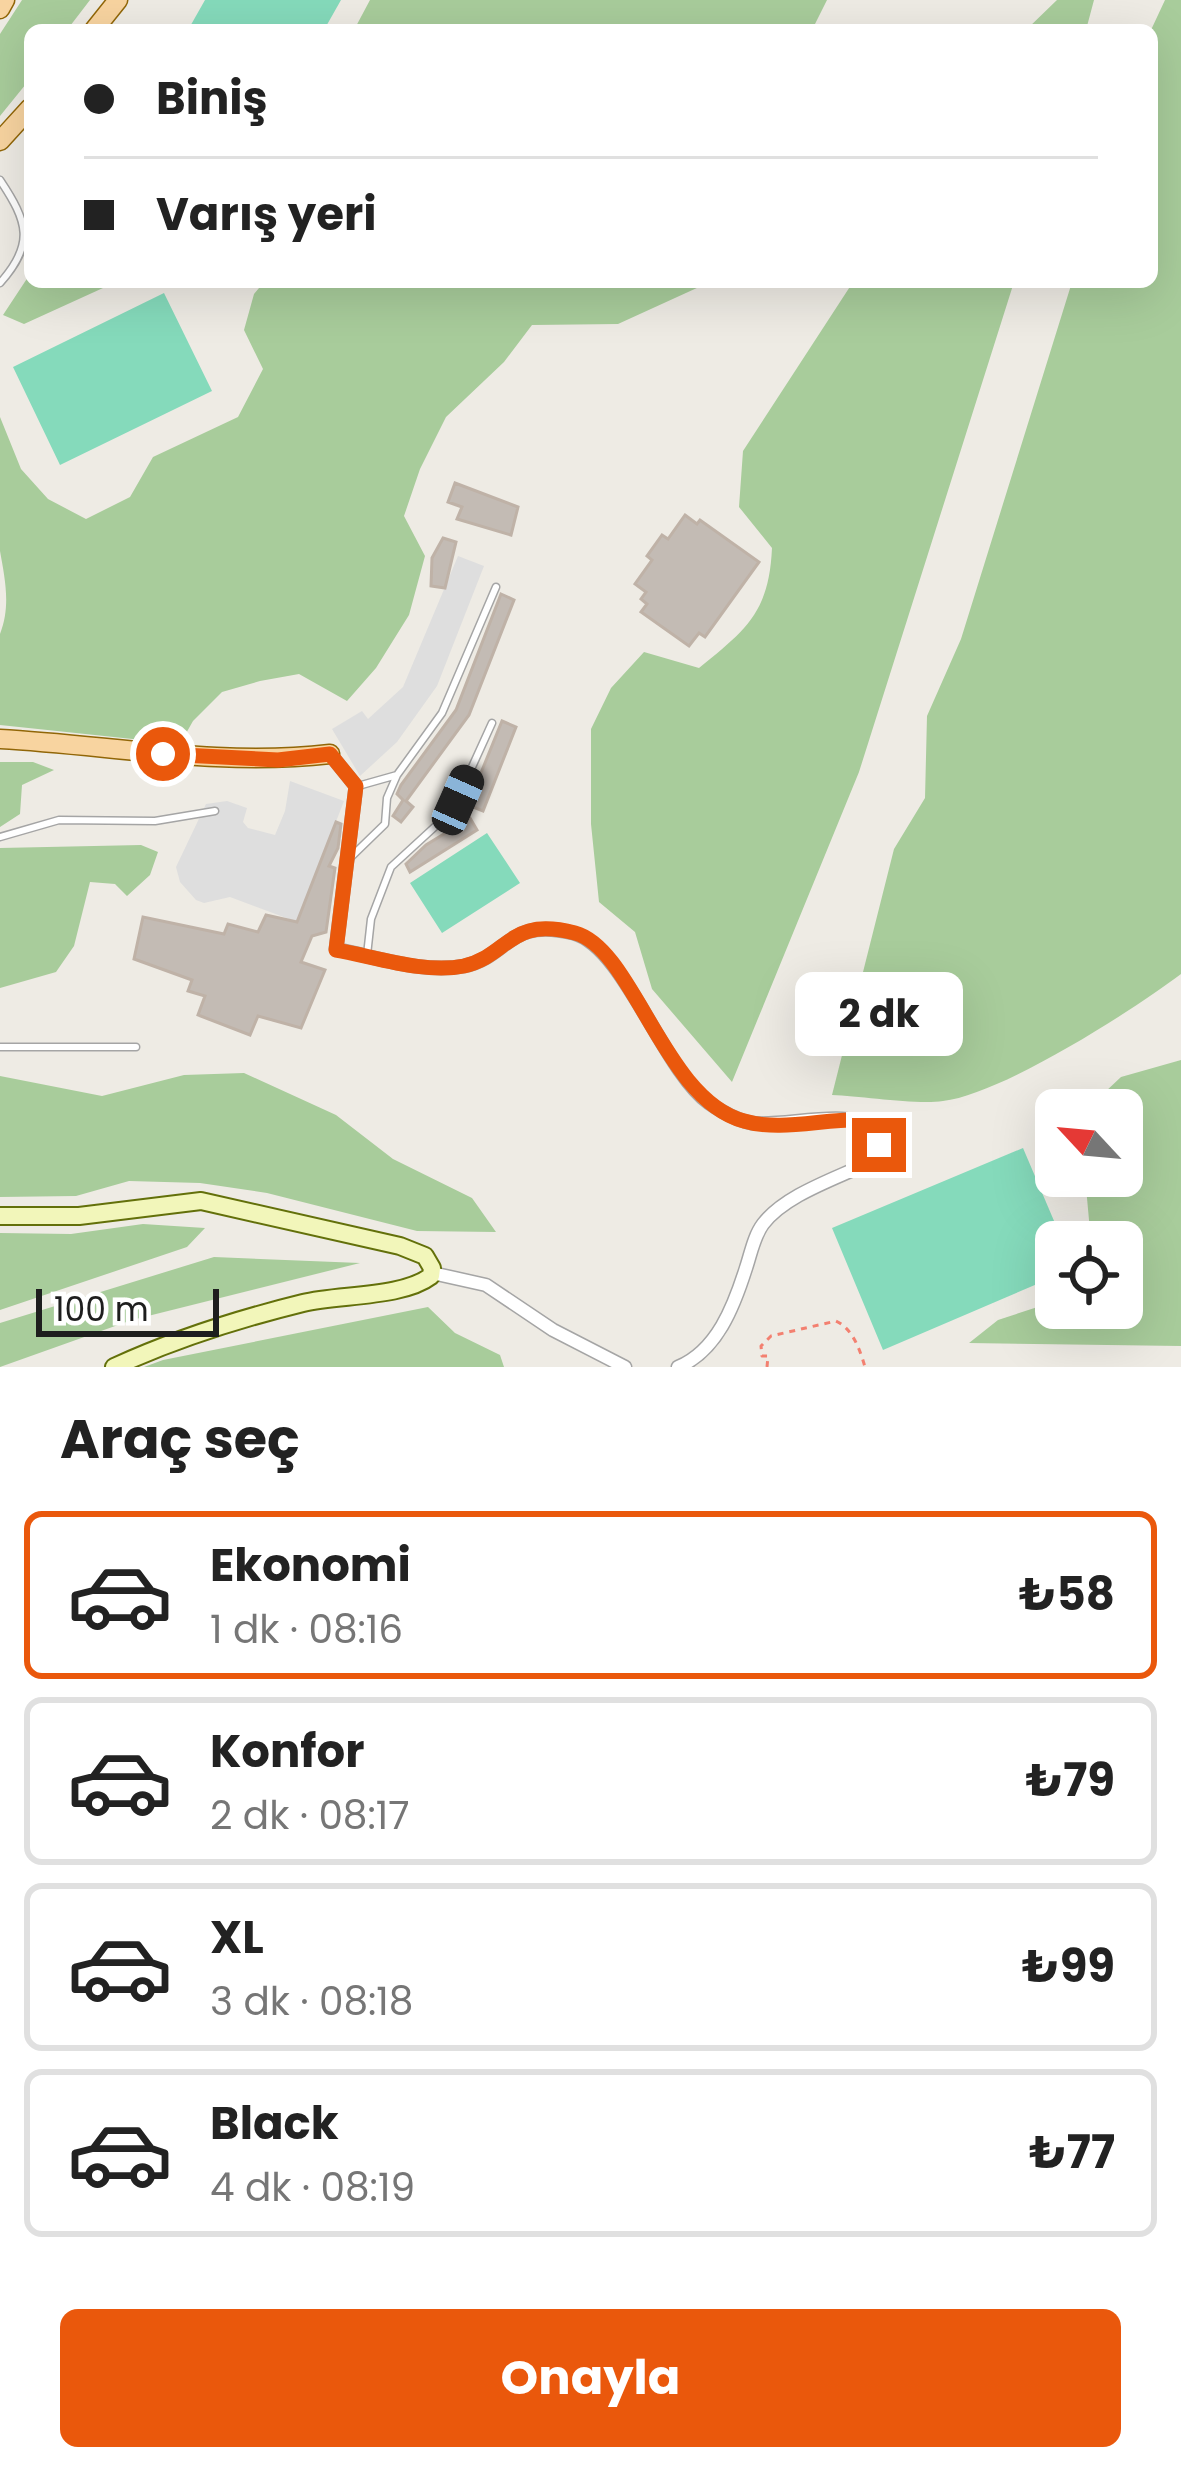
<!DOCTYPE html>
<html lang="tr">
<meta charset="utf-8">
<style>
:root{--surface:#fff;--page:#f2f2f2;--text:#222;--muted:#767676;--line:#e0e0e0;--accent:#ea580c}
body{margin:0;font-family:Poppins,sans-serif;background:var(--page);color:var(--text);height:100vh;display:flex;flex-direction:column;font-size:45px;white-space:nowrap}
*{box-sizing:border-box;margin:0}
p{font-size:39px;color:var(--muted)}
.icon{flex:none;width:66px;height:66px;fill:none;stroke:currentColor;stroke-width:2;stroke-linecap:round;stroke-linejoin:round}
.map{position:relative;height:1367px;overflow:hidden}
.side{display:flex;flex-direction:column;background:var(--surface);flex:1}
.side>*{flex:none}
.guide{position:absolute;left:24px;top:24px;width:1134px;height:264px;border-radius:18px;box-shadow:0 12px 48px #0002;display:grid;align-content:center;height:264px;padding:0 60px;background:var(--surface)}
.needle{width:78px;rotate:296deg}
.buttons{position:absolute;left:1035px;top:1089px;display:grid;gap:24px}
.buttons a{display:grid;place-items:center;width:108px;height:108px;border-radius:18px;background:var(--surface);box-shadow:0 12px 48px #0002;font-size:60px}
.scale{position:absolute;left:36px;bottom:30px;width:183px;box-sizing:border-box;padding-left:12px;border:6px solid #1e1e1e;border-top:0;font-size:33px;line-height:42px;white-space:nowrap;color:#1e1e1e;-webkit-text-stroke:9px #fff;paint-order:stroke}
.end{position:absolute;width:54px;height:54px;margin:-27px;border:15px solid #ea580c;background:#fff;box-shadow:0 0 0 6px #fff}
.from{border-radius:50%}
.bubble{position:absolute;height:84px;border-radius:18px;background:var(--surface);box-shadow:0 12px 48px #0002;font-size:39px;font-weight:700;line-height:84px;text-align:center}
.car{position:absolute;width:36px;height:72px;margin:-36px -18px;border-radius:15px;box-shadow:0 0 9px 3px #0007;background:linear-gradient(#222 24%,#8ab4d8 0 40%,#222 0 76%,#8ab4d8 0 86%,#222 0)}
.guide b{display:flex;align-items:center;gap:42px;height:114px;font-size:45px}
.guide b+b{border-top:3px solid var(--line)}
.guide i{width:30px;height:30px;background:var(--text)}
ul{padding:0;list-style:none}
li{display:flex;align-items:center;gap:36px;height:168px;margin:0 24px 18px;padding:0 36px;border:6px solid var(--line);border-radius:18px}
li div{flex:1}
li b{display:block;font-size:45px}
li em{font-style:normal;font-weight:700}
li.active{border-color:var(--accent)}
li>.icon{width:108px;height:108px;stroke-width:1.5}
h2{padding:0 60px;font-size:54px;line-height:144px}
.action{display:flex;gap:24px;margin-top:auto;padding:24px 60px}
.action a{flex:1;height:138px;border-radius:18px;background:var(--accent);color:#fff;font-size:48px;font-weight:700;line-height:138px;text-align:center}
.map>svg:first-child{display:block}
.forest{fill:#a8cc9b}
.pitch{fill:#85dabb}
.parking{fill:#dedede}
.building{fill:#c3bbb4;stroke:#bfb2a7;stroke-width:3}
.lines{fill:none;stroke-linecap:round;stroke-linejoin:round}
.lane-casing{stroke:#a5a5a5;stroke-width:9}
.street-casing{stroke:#a5a5a5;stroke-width:15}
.secondary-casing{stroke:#63700a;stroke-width:20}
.primary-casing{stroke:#916607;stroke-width:21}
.path{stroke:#f38070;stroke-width:3;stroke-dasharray:6 6;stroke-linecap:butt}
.lane{stroke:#fff;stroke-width:6}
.street{stroke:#fff;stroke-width:12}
.secondary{stroke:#f2f6ba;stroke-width:16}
.primary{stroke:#f8d4a0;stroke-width:18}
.route{stroke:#ea580c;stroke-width:15}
</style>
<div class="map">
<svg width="1181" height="1367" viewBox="0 0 1181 1367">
<rect width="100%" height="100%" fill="#eeebe4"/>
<!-- forest -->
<path class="forest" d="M 22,0 L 90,0 L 67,30 L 30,30 L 30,79 L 0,116 L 0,34 Z
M 370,0 L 827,0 L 812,30 L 354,30 Z
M 1057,0 L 1094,0 L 1086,30 L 1026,30 Z
M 1165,0 L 1181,0 L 1181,974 C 1132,1011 1002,1094 943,1101 C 917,1105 861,1096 832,1095 L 894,849 L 925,798 L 927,716 L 961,639 L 1072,282 L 1152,282 L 1151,30 Z
M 30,274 L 30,282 L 152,282 L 103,288 L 24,324 L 3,315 Z
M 264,282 L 710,282 L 618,324 L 532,325 L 504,362 L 446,417 L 420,469 L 404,516 L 425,556 L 409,615 L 376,668 L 347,701 L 299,674 L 260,681 L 222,692 L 193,721 L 180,744 L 0,725 L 0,634 C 11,606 5,579 0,551 C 0,514 0,457 0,417 L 21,469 L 48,499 L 86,519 L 130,497 L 153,457 L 238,417 L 263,369 L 244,330 L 254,294 Z
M 853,282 L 1014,282 L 859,772 L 732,1082 L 652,989 L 635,932 L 599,902 L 591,824 L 591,729 L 611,688 L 644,652 L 699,668 C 747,629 769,612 772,548 L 739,507 L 743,451 Z
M 0,762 L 33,762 L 54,770 L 22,785 L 20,814 L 0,827 Z
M 141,845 L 158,852 L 150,875 L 127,896 L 115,884 L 90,882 L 74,946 L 56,972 L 0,988 L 0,848 Z
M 1181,1060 L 1181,1346 L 969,1343 L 998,1320 L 1056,1301 L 1056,1308 L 1122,1308 L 1122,1242 L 1091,1242 L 1085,1176 L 1122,1176 L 1122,1110 L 1088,1108 L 1121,1077 Z
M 244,1073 L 336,1115 L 393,1159 L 472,1198 L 496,1232 L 417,1231 L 267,1193 L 200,1183 L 129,1181 L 76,1196 L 0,1197 L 0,1076 L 102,1096 L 184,1075 Z
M 143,1224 L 205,1228 L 187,1247 L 0,1310 L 0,1233 L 71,1234 Z
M 214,1257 L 360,1263 L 132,1320 L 0,1367 L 0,1323 Z
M 428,1307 L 455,1333 L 500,1355 L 504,1367 L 144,1367 L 163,1360 Z"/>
<!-- pitch -->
<path class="pitch" d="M 205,0 L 341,0 L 324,30 L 188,30 Z
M 164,293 L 212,391 L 60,465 L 13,367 Z
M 487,833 L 520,883 L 442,933 L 410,883 Z
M 1023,1148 L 1063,1242 L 1056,1242 L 1056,1276 L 883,1350 L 832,1228 Z"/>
<!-- parking -->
<path class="parking" d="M 458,556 L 484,566 L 437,686 L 397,742 L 360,776 L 332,729 L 362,711 L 368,719 L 403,687 Z
M 290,781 L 344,801 L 297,922 L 230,897 L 204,903 L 196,900 L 180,882 L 176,867 L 206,804 L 227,801 L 247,808 L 243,822 L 248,828 L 275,835 L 285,811 Z"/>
<!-- building -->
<path class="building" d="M 455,483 L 518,507 L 511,535 L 457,519 L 462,507 L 448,502 Z
M 685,515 L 697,524 L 700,520 L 759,562 L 705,637 L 699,633 L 689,646 L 641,612 L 647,604 L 641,599 L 646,592 L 635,584 L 652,560 L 647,556 L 662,535 L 668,539 Z
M 443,538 L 456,542 L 445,588 L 431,586 L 432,558 Z
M 501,594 L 514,600 L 469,715 L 406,801 L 413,807 L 401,822 L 393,816 L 403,800 L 397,794 L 401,785 L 456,710 Z
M 502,721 L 516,727 L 483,811 L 468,805 Z
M 470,818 L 477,830 L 410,872 L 406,864 L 426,845 Z
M 336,822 L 341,824 L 338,848 L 329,866 L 335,868 L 326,932 L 312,936 L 301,962 L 325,970 L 301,1028 L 258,1016 L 250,1035 L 198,1015 L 205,996 L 188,991 L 192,980 L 134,959 L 143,917 L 224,934 L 228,924 L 258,932 L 266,915 L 297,922 Z"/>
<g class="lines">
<defs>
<path id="lane" d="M 0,180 C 28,222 35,244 0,283
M 358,786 L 397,775 L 442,713 L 496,587
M 0,837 L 59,820 L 155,821 L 215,811
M 351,857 L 385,824 L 387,798 L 397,775
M 367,955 L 371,919 L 391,867 L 452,811 L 492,723
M 0,1047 L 136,1047"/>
<path id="street" d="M 330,754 L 356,786 L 336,949 C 376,957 424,974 464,966 C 510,956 507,917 573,933 C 624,946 663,1070 709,1103 C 722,1112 736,1120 751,1123 C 783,1128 854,1106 875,1131 L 878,1152 L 870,1162 C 838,1178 786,1194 763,1224 C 754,1236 751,1253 746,1268 C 734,1306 717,1351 678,1367
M 432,1273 L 486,1285 L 553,1330 L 625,1367"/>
<path id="secondary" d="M 0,1216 L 79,1216 L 201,1201 L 400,1246 L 425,1256 L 432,1268 L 431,1276 C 402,1298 339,1294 303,1303 C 238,1319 175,1339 114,1367"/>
<path id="primary" d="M 0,9 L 5,0
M 94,30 L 118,0
M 0,141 L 30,108
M 0,739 C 110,745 219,767 330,754"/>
</defs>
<!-- lane casing -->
<use href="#lane" class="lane-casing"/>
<!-- street casing -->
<use href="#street" class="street-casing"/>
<!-- secondary casing -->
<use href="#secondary" class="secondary-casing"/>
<!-- primary casing -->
<use href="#primary" class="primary-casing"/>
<!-- path -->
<path class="path" d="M 767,1367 L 768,1356 L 762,1356 L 761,1346 L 771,1336 L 836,1321 C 853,1329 860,1350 865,1367"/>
<!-- lane -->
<use href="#lane" class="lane"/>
<!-- street -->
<use href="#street" class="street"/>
<!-- secondary -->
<use href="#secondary" class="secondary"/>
<!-- primary -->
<use href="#primary" class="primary"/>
</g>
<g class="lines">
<!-- route -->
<path class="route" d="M 163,754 L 278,760 L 330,754 L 356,786 L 336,950 C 376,957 424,974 464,966 C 510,955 509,916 575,933 C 634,949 663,1099 744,1121 C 781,1132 826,1118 864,1120 L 875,1131 L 879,1145"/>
</g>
</svg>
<div class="buttons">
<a><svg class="needle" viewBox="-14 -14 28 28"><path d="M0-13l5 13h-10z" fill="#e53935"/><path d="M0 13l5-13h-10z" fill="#767676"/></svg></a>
<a><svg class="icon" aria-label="locate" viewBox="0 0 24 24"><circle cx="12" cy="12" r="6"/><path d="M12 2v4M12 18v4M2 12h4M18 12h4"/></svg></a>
</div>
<div class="scale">100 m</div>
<i class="end from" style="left:163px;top:754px"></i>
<i class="end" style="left:879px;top:1145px"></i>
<div class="bubble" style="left:795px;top:972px;width:168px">2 dk</div>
<i class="car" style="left:458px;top:800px;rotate:24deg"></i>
<div class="guide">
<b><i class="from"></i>Biniş</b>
<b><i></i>Varış yeri</b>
</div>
</div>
<section class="side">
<h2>Araç seç</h2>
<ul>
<li class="active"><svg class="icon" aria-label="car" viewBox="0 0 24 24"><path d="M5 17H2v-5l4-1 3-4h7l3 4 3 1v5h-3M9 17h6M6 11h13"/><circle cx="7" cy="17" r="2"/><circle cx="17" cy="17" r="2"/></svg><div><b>Ekonomi</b><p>1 dk · 08:16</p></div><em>₺58</em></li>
<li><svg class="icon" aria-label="car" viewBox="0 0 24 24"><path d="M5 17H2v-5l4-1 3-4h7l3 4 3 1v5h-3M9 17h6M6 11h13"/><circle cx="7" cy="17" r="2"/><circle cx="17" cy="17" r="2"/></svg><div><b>Konfor</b><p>2 dk · 08:17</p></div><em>₺79</em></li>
<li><svg class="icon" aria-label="car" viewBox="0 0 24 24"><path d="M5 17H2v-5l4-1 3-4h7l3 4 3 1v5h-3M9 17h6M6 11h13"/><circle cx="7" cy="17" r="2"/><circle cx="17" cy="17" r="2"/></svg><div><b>XL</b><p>3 dk · 08:18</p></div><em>₺99</em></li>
<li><svg class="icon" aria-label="car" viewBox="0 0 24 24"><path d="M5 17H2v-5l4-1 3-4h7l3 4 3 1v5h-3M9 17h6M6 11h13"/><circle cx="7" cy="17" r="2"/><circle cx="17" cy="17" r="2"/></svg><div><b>Black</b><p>4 dk · 08:19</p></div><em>₺77</em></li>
</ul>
<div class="action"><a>Onayla</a></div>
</section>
